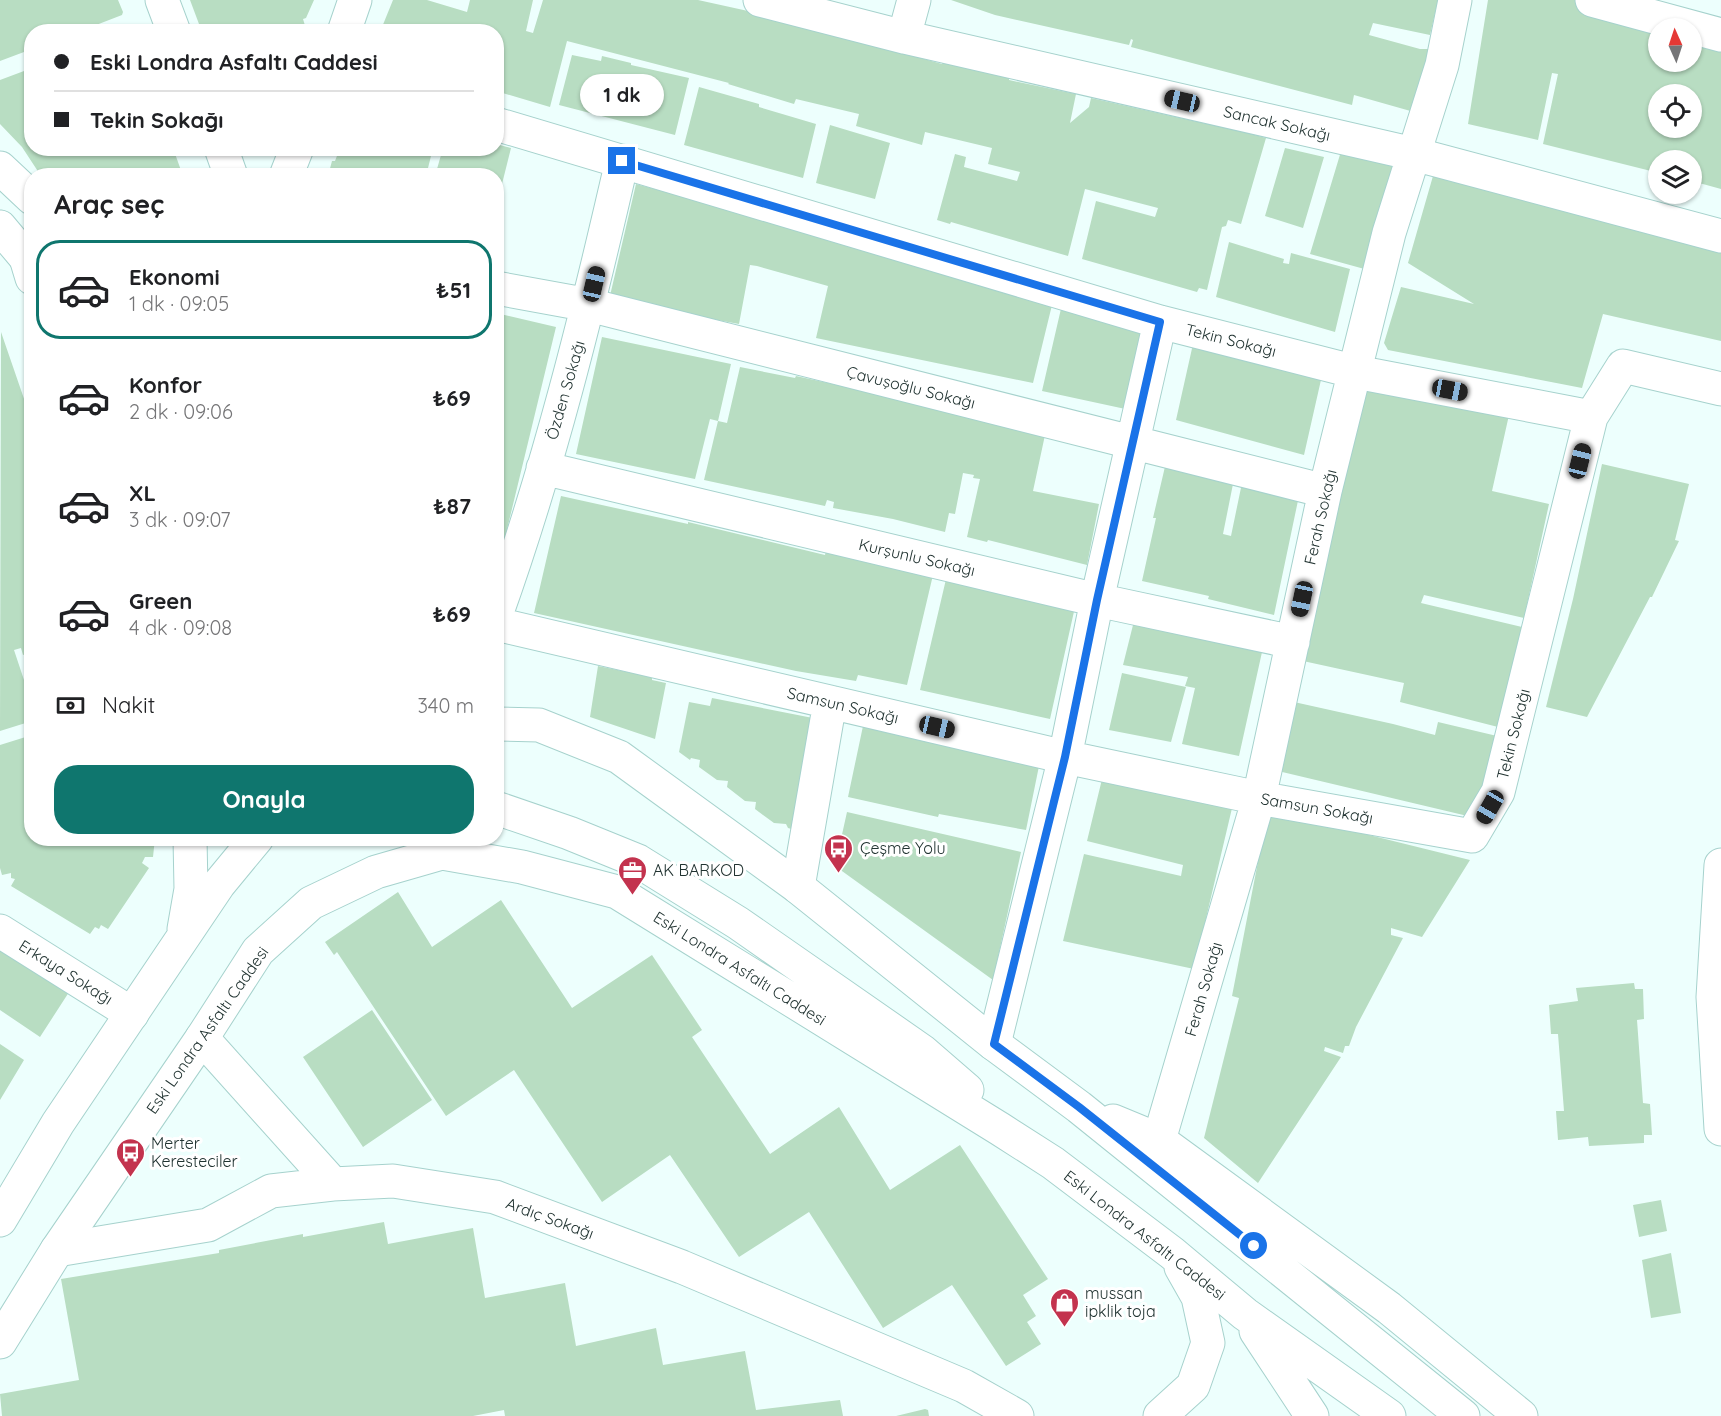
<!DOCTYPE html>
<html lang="tr">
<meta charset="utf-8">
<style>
:root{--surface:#fff;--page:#f6f6f6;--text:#202124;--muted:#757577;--line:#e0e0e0;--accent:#0f766e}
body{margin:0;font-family:Quicksand,sans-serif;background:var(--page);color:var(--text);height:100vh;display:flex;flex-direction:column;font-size:22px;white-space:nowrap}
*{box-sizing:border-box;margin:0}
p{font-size:20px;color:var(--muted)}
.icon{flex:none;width:33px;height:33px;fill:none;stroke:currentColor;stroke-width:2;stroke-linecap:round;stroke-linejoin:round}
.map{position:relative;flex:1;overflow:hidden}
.drawer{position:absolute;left:24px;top:168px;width:480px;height:678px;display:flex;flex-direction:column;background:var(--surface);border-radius:24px;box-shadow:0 2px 4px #0004}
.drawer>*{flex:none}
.guide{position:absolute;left:24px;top:24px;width:480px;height:132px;border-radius:24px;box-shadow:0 2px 4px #0004;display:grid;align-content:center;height:132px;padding:0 30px;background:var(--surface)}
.needle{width:39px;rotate:357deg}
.tools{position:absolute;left:1648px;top:18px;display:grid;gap:12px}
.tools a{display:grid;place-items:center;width:54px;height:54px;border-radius:50%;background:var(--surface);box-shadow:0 2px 4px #0004;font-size:30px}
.end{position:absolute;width:27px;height:27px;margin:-14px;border:8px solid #1a73e8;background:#fff;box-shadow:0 0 0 3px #fff}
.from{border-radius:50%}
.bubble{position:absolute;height:42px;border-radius:21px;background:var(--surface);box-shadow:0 2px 4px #0004;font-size:20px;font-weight:700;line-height:42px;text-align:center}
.car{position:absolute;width:18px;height:36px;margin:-18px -9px;border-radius:8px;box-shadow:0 0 4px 2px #0007;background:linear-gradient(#222 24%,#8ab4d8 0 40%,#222 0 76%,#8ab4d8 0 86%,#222 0)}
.guide b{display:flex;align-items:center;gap:21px;height:57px;font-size:22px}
.guide b+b{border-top:2px solid var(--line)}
.guide i{width:15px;height:15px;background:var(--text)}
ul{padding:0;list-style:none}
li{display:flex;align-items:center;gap:18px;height:99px;margin:0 12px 9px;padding:0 18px;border:3px solid transparent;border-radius:24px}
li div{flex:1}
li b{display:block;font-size:22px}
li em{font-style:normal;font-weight:700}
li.active{border-color:var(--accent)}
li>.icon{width:54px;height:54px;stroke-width:1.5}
h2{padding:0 30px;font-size:27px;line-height:72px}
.pay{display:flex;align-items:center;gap:15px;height:66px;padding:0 30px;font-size:22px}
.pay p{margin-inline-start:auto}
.button{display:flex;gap:12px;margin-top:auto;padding:12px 30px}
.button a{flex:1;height:69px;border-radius:24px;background:var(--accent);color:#fff;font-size:24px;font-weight:700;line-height:69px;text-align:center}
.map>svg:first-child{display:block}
.building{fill:#b8ddc2;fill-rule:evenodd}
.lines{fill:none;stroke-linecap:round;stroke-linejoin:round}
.minor-casing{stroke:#a6d2cd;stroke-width:35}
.tertiary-casing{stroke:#a6d2cd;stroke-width:35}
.secondary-casing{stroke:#a6d2cd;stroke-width:35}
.primary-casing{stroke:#a6d2cd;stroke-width:35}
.minor{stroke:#fff;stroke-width:33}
.tertiary{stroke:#fff;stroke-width:33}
.secondary{stroke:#fff;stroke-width:33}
.primary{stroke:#fff;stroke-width:33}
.route{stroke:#1a73e8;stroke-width:8}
.labels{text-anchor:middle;stroke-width:6;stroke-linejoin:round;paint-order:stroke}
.street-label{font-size:16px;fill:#213331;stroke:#fff}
.poi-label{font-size:16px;fill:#213331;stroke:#fff;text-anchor:start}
</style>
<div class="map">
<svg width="1721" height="1416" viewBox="0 0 1721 1416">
<rect width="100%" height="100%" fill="#edfffd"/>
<!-- building -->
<path class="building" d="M 0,0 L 118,0 L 123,12 L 122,15 L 78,32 L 32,32 L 32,49 L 0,61 Z
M 190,0 L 314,0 L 306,18 L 303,19 L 307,32 L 202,32 Z
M 393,0 L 427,0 L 467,12 L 470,0 L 533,0 L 526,31 L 533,33 L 543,0 L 698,0 L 748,11 L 749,9 L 942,64 L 943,62 L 1009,78 L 1009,80 L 1076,94 L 1070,123 L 1089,107 L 1091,98 L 1207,124 L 1206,122 L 1266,138 L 1241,224 L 1228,220 L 1226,226 L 1222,227 L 1207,290 L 1199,288 L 1197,292 L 1082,259 L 1096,201 L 1155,217 L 1158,208 L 1085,189 L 1068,256 L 951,222 L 950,224 L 937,220 L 955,154 L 966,157 L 964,167 L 1017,181 L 1020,172 L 988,164 L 992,148 L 925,132 L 922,145 L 856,126 L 859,114 L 796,99 L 794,104 L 728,84 L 729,83 L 567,41 L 550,107 L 496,91 L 496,32 L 380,32 Z
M 951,0 L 1438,0 L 1430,35 L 1373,23 L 1369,35 L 1420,49 L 1429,49 L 1414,112 L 1354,95 L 1352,105 L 1131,47 L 1133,40 L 1131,39 L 1129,45 L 995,15 Z
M 1488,0 L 1586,0 L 1659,28 L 1659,62 L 1692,62 L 1692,29 L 1721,37 L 1721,189 L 1692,181 L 1692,160 L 1659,160 L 1659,173 L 1543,144 L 1558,74 L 1552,73 L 1538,140 L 1468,124 ZM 1659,94 L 1692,94 L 1692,128 L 1659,128 Z
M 572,55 L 601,61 L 602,56 L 631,63 L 631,65 L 689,78 L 675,135 L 559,105 Z
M 32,68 L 32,148 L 173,148 L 183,176 L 41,176 L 22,147 L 0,124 L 0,80 Z
M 699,87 L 759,104 L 759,107 L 816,124 L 803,178 L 684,145 Z
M 830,125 L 890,143 L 875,199 L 816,183 Z
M 496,144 L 511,148 L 497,204 L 496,176 L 435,176 L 443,148 L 496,148 Z
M 340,148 L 433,148 L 426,176 L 328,176 L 332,161 L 335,161 Z
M 1285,148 L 1324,157 L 1303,228 L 1265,216 Z
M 1342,148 L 1401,162 L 1368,270 L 1310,254 Z
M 1435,169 L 1721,240 L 1721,341 L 1603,314 L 1582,388 L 1388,350 L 1384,343 L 1401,287 L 1474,304 L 1408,263 Z
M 636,184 L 767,219 L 1052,305 L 1033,383 L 816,338 L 828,286 L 757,266 L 750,265 L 739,324 L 609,300 Z
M 1229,242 L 1284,259 L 1283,263 L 1289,264 L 1291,253 L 1350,269 L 1335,332 L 1216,297 Z
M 1063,300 L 1148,323 L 1130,410 L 1042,391 Z
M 496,313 L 556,327 L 502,550 L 496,546 Z
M 1,332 L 32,422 L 32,652 L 23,655 L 21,648 L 14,650 L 32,704 L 32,721 L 0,731 Z
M 1195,335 L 1323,371 L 1304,455 L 1176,420 Z
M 602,337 L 731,364 L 718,421 L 710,419 L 695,479 L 576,454 Z
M 740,367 L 795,378 L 796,376 L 860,390 L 1045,435 L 1033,491 L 1099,504 L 1087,565 L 988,540 L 987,542 L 967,537 L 980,479 L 973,478 L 974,475 L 963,473 L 955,514 L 949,513 L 945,532 L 893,519 L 833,508 L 834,502 L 827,500 L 825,506 L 704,480 L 718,421 L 727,423 Z
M 1366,381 L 1509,415 L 1492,491 L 1549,504 L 1524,618 L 1424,595 L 1421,603 L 1522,627 L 1498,727 L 1400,702 L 1404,683 L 1303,661 Z
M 1167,458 L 1235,474 L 1223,534 L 1231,536 L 1243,478 L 1300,491 L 1274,615 L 1208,599 L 1209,596 L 1142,581 L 1156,518 L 1153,518 Z
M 1602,464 L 1689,484 L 1675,540 L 1679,541 L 1652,597 L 1650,597 L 1587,717 L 1546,707 L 1573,599 Z
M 561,496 L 688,524 L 688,522 L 825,555 L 826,550 L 933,575 L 907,685 L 858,675 L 856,681 L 796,671 L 534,613 Z
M 947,575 L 1075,607 L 1050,719 L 920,690 Z
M 1135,617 L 1264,643 L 1239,756 L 1182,744 L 1195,688 L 1185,686 L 1188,677 L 1123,665 Z
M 598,666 L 652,677 L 652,680 L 666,683 L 655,739 L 590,717 Z
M 1122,673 L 1186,687 L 1171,742 L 1109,730 Z
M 712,698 L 818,719 L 795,830 L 788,828 L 786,824 L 774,823 L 755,809 L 756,802 L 745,801 L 727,787 L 728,781 L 717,780 L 699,767 L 700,760 L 691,758 L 690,760 L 679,752 L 689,702 L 710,706 Z
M 1294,702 L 1393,724 L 1435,735 L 1438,722 L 1497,736 L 1476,818 L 1278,771 Z
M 863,726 L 1039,766 L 1026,830 L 939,814 L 938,817 L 848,797 Z
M 32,735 L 32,838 L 155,838 L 153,857 L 145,857 L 142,863 L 149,868 L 108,929 L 101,925 L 99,929 L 95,927 L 90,934 L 11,886 L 15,879 L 11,878 L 11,873 L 2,875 L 0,868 L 0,745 Z
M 1103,775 L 1233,804 L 1194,969 L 1063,941 L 1084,854 L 1181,876 L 1183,865 L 1087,841 Z
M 1268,810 L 1470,860 L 1422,937 L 1391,928 L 1391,935 L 1403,938 L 1356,1027 L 1349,1046 L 1345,1046 L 1343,1053 L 1325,1047 L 1324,1051 L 1341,1057 L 1258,1183 L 1204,1138 L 1239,998 L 1232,996 Z
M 847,812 L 1021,852 L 993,980 L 835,866 Z
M 398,892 L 432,947 L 501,900 L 572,1008 L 652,955 L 702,1030 L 692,1037 L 770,1154 L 839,1107 L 890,1190 L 960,1145 L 1048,1279 L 1023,1295 L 1036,1316 L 1027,1322 L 1041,1344 L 1006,1366 L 952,1285 L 883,1328 L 809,1212 L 739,1257 L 670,1155 L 602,1202 L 514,1070 L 446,1116 L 337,952 L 334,955 L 325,942 Z
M 0,941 L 71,989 L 40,1037 L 0,1010 Z
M 1634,983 L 1635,989 L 1643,989 L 1644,1019 L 1637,1020 L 1643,1103 L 1650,1104 L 1652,1135 L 1644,1135 L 1644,1143 L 1589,1146 L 1588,1137 L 1558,1140 L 1556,1111 L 1564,1111 L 1558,1034 L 1551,1034 L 1549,1005 L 1578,1001 L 1576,988 Z
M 372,1010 L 432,1100 L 363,1147 L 303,1057 Z
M 0,1044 L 24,1060 L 0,1100 Z
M 1661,1200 L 1667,1231 L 1639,1237 L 1633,1205 Z
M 384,1222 L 388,1244 L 473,1228 L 485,1298 L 565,1283 L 576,1346 L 656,1328 L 663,1365 L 745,1351 L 756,1410 L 840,1400 L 843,1416 L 505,1416 L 504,1410 L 473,1416 L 2,1416 L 0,1394 L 79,1380 L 61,1279 L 219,1253 L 219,1250 L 303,1234 L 303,1237 Z
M 1671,1253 L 1681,1313 L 1651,1318 L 1642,1260 Z
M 925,1409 L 928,1410 L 929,1416 L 896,1416 Z"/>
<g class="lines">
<defs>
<path id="minor" d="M 162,0 L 174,32
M 760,0 L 904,37 L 1414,154 L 1721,236
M 1592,0 L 1721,35
M 904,37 L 914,0
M 496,124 L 1160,322 L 1356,372 L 1591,417
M 221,148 L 231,176
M 496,288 L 589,305 L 1325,491
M 543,468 L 1097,600 L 1293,642
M 496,615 C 549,467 587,314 622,161
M 496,624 L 1065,757 L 1259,798 L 1472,836 L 1498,792 L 1591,417 L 1623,366 L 1721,389
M 798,887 L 830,702
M 0,931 L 132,1014
M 202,1038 L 333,1184
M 994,1044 L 1065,757 L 1097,600 L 1160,322
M 1159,1140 L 1259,798 L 1325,491 L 1389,233 L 1442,65 L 1455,0
M 57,1250 L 208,1225 L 271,1191 L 333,1184 L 393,1181 L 495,1197 L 682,1267 L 964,1386 L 1017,1416"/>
<path id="tertiary" d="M 344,32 L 355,0
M 286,176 L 297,148
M 1721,865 L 1713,997 L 1721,1129"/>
<path id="secondary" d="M 0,168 L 32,198
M 0,227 L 26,258"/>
<path id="primary" d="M 26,258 L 32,278
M 496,724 L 539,725 L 619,757 L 798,887 L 994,1044 L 1079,1107 L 1463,1416
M 496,808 L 569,833 L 638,861 L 738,923 L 922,1051 L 967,1090
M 184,929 L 191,889 L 190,838
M 1113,1121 L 1159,1140 L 1389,1308 L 1521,1416
M 0,1220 L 58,1123 L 219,884 L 257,838
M 1256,1331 L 1312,1416
M 0,1342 L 57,1250 L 202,1038 L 258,951 L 311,903 L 376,872 L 442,853 L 522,867 L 617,892 L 1000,1129 L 1053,1163 L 1172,1253 L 1245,1314 L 1389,1416
M 1160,1416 L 1193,1386 L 1208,1343 L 1198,1297 L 1181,1267"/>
</defs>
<!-- minor casing -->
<use href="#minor" class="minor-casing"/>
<!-- tertiary casing -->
<use href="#tertiary" class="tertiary-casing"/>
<!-- secondary casing -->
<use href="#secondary" class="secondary-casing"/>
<!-- primary casing -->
<use href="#primary" class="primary-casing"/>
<!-- minor -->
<use href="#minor" class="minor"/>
<!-- tertiary -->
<use href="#tertiary" class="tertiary"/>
<!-- secondary -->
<use href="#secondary" class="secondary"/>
<!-- primary -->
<use href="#primary" class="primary"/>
</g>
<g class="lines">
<!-- route -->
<path class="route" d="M 622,161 L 1160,322 L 1097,600 L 1065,757 L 994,1044 L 1079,1107 L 1254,1246"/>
</g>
<!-- icons -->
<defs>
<symbol id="bus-pin" viewBox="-11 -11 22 30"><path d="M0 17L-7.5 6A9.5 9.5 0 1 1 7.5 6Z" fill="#c3334e" stroke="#fff"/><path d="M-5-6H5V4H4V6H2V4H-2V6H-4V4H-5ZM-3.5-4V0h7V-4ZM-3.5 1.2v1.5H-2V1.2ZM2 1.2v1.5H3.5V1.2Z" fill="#fff"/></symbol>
<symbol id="office-pin" viewBox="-11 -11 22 30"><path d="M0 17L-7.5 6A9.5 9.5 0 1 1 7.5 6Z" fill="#c3334e" stroke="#fff"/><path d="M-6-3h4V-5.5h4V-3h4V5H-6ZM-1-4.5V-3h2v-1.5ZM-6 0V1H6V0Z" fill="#fff"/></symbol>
<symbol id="shop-pin" viewBox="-11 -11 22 30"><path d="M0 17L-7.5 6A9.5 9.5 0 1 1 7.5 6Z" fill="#c3334e" stroke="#fff"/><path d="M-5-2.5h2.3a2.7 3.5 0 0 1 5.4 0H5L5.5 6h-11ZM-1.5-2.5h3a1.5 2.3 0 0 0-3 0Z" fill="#fff"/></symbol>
</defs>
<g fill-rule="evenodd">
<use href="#bus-pin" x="822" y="832" width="33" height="45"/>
<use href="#office-pin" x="616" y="854" width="33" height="45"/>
<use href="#bus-pin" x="114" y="1136" width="33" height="45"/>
<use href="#shop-pin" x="1048" y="1286" width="33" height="45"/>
</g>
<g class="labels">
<!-- street labels -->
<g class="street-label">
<text transform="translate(1277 123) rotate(13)" y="6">Sancak Sokağı</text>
<text transform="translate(1231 340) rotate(14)" y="6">Tekin Sokağı</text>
<text transform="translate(911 387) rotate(14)" y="6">Çavuşoğlu Sokağı</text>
<text transform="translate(565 390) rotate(-74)" y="6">Özden Sokağı</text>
<text transform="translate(1320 517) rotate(-77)" y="6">Ferah Sokağı</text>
<text transform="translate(917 557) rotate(13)" y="6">Kurşunlu Sokağı</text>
<text transform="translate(843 705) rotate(13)" y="6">Samsun Sokağı</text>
<text transform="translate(1513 734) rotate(-76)" y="6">Tekin Sokağı</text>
<text transform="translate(1317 808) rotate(10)" y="6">Samsun Sokağı</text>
<text transform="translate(740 968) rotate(32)" y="6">Eski Londra Asfaltı Caddesi</text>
<text transform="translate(66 972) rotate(32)" y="6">Erkaya Sokağı</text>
<text transform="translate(1203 989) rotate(-74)" y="6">Ferah Sokağı</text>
<text transform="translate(207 1030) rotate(-55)" y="6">Eski Londra Asfaltı Caddesi</text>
<text transform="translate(550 1218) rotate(20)" y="6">Ardıç Sokağı</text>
<text transform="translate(1145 1235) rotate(38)" y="6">Eski Londra Asfaltı Caddesi</text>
</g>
<!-- poi labels -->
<g class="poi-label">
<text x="860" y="854">Çeşme Yolu</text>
<text x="653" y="876">AK BARKOD</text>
<text x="151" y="1149">Merter<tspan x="151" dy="18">Keresteciler</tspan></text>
<text x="1085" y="1299">mussan<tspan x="1085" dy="18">ipklik toja</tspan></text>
</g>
</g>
</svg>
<div class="tools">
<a><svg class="needle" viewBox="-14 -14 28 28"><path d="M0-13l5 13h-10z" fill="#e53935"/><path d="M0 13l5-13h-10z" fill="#757577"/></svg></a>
<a><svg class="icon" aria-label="locate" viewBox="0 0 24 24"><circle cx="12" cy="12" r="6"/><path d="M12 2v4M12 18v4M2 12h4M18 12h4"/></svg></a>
<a><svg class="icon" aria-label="layers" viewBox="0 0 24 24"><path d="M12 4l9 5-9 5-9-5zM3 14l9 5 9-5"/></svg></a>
</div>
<i class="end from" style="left:1254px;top:1246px"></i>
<i class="end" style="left:622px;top:161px"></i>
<div class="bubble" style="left:580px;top:74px;width:84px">1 dk</div>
<i class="car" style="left:1182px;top:101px;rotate:283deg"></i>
<i class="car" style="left:594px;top:284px;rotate:13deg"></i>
<i class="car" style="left:1450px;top:390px;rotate:101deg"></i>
<i class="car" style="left:1580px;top:461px;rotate:14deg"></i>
<i class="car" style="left:1302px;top:599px;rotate:192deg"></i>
<i class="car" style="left:937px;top:727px;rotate:103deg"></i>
<i class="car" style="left:1490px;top:807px;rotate:210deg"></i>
<div class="guide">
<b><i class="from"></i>Eski Londra Asfaltı Caddesi</b>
<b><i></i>Tekin Sokağı</b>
</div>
<section class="drawer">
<h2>Araç seç</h2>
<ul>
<li class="active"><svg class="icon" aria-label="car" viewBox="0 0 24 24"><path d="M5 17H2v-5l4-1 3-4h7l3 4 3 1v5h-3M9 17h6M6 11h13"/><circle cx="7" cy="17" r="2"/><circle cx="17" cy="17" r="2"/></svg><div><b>Ekonomi</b><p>1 dk · 09:05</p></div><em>₺51</em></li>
<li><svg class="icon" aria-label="car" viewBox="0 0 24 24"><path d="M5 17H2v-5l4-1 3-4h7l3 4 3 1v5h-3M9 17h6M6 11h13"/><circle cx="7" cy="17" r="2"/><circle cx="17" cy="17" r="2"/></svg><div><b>Konfor</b><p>2 dk · 09:06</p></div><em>₺69</em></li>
<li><svg class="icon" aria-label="car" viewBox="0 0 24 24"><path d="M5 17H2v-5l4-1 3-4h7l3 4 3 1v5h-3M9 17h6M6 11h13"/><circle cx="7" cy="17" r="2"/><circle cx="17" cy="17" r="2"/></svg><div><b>XL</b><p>3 dk · 09:07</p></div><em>₺87</em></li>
<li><svg class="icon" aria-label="car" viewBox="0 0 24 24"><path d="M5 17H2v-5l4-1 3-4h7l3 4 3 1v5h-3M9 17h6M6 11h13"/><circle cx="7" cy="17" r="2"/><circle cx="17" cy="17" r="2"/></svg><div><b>Green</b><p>4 dk · 09:08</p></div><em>₺69</em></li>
</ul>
<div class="pay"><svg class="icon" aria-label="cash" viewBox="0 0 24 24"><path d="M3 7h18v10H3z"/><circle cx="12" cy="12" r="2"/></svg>Nakit<p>340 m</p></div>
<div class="button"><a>Onayla</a></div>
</section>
</div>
